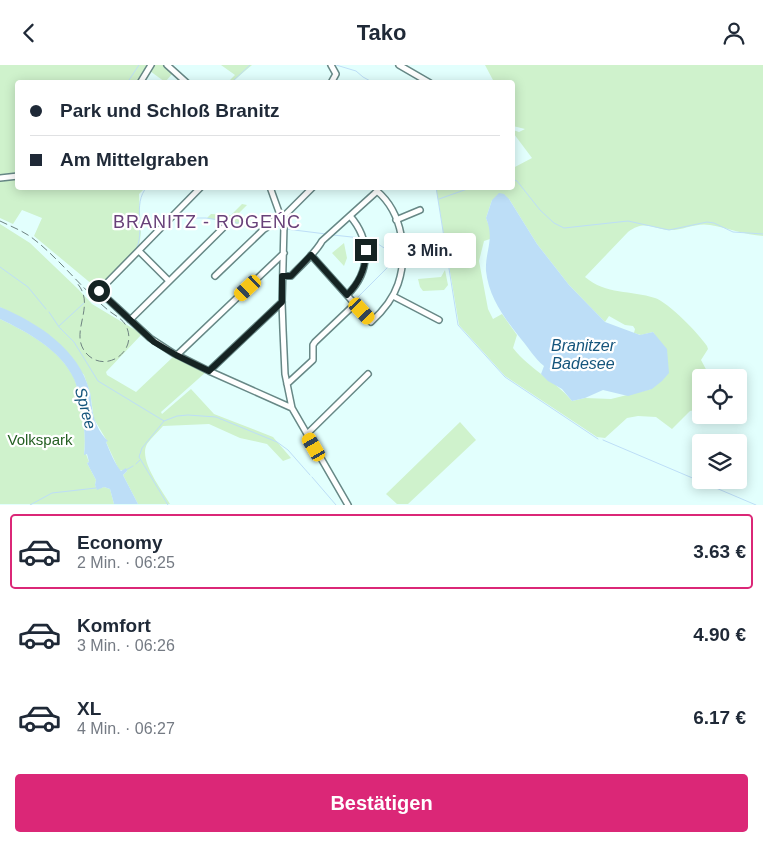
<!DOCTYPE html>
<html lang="de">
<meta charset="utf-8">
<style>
:root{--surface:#fff;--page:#f2f2f3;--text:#1f2937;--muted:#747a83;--line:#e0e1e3;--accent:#db2777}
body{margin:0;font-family:Arial,sans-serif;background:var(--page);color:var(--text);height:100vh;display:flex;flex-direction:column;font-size:19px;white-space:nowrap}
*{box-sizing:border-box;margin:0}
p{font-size:16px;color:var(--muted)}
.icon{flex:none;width:28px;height:28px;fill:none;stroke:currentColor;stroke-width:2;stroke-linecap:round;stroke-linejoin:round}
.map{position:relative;height:440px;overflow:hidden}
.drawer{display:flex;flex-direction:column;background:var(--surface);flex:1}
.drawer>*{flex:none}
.banner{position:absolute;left:15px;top:15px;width:500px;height:110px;border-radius:5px;box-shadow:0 2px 12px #0003;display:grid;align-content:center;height:110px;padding:0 15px;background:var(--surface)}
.controls{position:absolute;left:692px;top:304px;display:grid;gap:10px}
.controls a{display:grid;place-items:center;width:55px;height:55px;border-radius:5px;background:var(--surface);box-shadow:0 2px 12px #0003;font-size:25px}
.end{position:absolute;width:22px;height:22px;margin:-11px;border:6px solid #152322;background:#fff;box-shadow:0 0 0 2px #fff}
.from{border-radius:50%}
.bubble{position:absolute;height:35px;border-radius:5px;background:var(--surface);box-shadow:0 2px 12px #0003;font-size:16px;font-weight:700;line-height:35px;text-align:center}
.car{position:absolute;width:15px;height:30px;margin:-15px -8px;border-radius:6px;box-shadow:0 0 4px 1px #0007;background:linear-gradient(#f5c518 24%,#345 0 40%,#f5c518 0 76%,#345 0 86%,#f5c518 0)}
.banner b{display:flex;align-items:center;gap:18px;height:48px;font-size:19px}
.banner b+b{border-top:1px solid var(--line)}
.banner i{width:12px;height:12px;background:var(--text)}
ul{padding:9px 0 0;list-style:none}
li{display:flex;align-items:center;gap:15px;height:75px;margin:0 10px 8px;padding:0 5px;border:2px solid transparent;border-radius:5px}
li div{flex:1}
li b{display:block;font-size:19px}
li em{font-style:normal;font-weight:700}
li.selected{border-color:var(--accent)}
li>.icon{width:45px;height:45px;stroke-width:1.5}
.primary-button{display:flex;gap:10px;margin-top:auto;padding:10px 15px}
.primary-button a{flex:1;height:58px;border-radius:5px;background:var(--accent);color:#fff;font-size:20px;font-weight:700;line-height:58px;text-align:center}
header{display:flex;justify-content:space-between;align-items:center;height:65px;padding:0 15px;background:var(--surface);font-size:22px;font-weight:700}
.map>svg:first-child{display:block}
.green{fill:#cff2cc;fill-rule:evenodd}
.water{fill:#bddef7}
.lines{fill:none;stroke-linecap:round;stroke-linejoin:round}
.stream{stroke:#bddef7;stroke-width:1}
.minor-casing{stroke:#678886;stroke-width:8}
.minor{stroke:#fff;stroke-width:5}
.rail{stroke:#6e8381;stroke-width:1;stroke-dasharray:8 4;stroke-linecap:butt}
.route{stroke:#152322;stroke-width:6}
.labels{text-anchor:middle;stroke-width:4.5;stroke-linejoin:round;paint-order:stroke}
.park-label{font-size:15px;fill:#245f22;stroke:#fff}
.water-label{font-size:16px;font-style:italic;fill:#15557c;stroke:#fff}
.quarter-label{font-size:18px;letter-spacing:1px;fill:#684179;stroke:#fff}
</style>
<header><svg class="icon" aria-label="back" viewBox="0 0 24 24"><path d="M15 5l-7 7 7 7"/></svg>Tako<svg class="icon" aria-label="person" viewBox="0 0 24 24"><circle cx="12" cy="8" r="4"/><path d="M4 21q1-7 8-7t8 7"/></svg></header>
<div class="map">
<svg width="763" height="440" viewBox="0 0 763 440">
<rect width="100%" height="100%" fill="#e2fffd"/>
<!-- green -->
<path class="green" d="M 0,0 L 150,0 L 138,17 L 18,18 L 17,109 L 0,112 Z
M 154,0 L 164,0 L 173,8 L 165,17 L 150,6 Z
M 221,0 L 252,0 L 232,17 L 227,18 L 235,10 Z
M 485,0 L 763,0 L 763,171 C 745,170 728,163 710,160 C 696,157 682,166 668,165 C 651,163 644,155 628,167 L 585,212 C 606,230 631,225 655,233 C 668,237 699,269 707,281 L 708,284 L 701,295 L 708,308 L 712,307 L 719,312 L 701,312 L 701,344 L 690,346 L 672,364 L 656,352 L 638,351 L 627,353 L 605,373 L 597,372 L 505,311 L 459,260 L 436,123 L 512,122 L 513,103 L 532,93 L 514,69 L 513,69 L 513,65 L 519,67 L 525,64 L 513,61 L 512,18 L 494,17 ZM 509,134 L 537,179 L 569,220 L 605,257 L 609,251 L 625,260 L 633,261 L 635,264 L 634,268 L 641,270 L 653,267 L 655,270 L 651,324 L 611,334 L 585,333 L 572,336 C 555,315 530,305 513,283 L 517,270 L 502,249 L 493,254 L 488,244 L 479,196 L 484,176 L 490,174 L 491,166 L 486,153 L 492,135 Z
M 17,113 L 18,122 L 145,123 L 139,129 L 141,167 L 139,184 L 99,225 L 34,171 L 42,153 L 22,145 L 13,159 L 0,153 L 0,115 Z
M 242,139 L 247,140 L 236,151 L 266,160 L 252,163 L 207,153 L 211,149 L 231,150 Z
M 0,159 L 30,178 L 78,224 L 92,239 L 142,269 L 106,307 L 107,310 L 136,327 L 174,291 L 206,307 L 161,347 L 162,349 L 191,324 L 214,349 L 273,372 L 291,393 L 283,396 L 267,379 L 240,373 L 209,359 L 163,361 C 158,367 151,373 147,379 C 138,395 162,425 170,439 L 138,439 L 123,410 L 127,406 L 119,405 L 118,403 L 106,377 L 107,376 L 94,354 L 90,327 L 84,310 L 39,263 L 0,242 Z
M 344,178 L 347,193 L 344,201 L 332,188 Z
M 445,205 L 448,220 L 444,225 L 423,226 L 420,222 L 418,214 L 441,212 Z
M 0,254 C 27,267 60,284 74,313 C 78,322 79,334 81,344 C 84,360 86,373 84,389 L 86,389 L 89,397 L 87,398 L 96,415 L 95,420 L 97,424 L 104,422 L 110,424 L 114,439 L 0,439 Z
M 460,357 L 476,375 L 408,439 L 397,439 L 386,429 Z"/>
<!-- water -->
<path class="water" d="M 499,128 L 504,129 L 509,134 L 537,179 L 569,220 L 605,257 L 640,270 L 653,267 L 667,284 L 669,308 L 662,316 L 652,324 L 628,331 L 603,325 L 585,333 L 572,336 L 562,324 L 548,316 L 541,309 L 544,301 C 534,293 529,283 521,274 C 505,254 489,233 486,206 C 485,185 495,175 486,153 L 492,135 Z
M 0,242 C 38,258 79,284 90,327 C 91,331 91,337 92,342 C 93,354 99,368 108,376 L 106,377 C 110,387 115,399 121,406 L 126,403 L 127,406 L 123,410 L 138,439 L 114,439 L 110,424 L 104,422 L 97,425 L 95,420 L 96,415 L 87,398 L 89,397 L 87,389 L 84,390 C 86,374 84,360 81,344 C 79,334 78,323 74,314 C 61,285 27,267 0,254 Z"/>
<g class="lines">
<!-- stream -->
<path class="stream" d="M 336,0 L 356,6 L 363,12 L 374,18
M 127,18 L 139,0
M 231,18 L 250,0
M 0,110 L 18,108
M 512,114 L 517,116 L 540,145 L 554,158 L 564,163 L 628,156 L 669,165 L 707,157 L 714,158 L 733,167 L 763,169
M 436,122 L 458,260 L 505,312 L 598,374
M 439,134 L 473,122
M 180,153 L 206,153 L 264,162
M 270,163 L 275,160 L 282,163
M 286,164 L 326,169
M 333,170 L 361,173
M 135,186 C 147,167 131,139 147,122
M 0,202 L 28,222 L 46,244
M 357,233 L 398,192 L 375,177 L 365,174
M 49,247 L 59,262 L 74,277 L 98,316 L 164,356 L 142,383 L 139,392 L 168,440
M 59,261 L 84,238
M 164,356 L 177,351 L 188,350 L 216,352 L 277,377 L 288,385 L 310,410
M 603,375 L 756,440
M 136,399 L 140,395
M 126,405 L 133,401
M 312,412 L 336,440
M 30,440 L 52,428 L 96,423"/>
<defs>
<path id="minor" d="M 167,0 L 187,18
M 399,0 L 430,18
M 140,18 L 151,0
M 331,18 L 336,9 L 331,0
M 0,113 L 18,111
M 201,122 L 99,226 L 150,273 L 173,288 L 209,306 L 292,343
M 270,122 L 284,161 L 282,237 L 283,265 L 285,309 L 292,343 L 348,440
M 282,153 L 313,122
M 396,155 L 420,145
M 139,186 L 169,216
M 403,192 L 429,193
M 215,211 L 263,165 L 266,163 L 281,149
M 283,211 L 291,211 C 301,200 315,189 322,176 L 374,129 L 377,126 C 403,148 408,189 398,219 C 393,234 383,246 371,257 L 311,190
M 347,230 C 371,207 371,175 350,151
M 393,231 L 439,255
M 130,255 L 223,163
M 177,290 L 284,188
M 209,306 L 282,237
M 287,319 L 313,295 L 313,280 L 315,277 L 355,239
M 307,369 L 368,309"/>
</defs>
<!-- minor casing -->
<use href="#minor" class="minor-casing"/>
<!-- minor -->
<use href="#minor" class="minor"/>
<!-- rail -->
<path class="rail" d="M 0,156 C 10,161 21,165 31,172 C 59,193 81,223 108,245 C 115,251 124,254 127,263 C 137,288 104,309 86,288 C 68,267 98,240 76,217"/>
</g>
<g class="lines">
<!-- route -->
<path class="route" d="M 99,226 L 154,277 L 176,290 L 209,306 L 282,237 L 282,211 L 291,211 L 311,190 L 347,230 C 360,217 366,203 366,185"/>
</g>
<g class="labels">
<!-- park labels -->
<g class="park-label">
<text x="40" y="380">Volkspark</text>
</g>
<!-- water labels -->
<g class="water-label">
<text x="583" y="286">Branitzer<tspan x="583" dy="18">Badesee</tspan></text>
<text transform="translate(86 343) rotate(75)" y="6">Spree</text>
</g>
<!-- quarter labels -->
<g class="quarter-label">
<text x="207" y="163">BRANITZ - ROGEŃC</text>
</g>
</g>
</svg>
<div class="controls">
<a><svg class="icon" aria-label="locate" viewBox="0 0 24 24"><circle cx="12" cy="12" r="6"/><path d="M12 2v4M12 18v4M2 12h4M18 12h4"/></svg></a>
<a><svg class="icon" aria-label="layers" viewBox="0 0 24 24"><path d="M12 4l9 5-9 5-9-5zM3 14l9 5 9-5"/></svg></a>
</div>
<i class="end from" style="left:99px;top:226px"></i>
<i class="end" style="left:366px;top:185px"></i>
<div class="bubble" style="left:384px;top:168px;width:92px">3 Min.</div>
<i class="car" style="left:248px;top:223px;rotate:227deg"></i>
<i class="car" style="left:362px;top:246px;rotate:137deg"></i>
<i class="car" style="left:314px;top:382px;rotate:330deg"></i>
<div class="banner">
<b><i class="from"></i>Park und Schloß Branitz</b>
<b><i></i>Am Mittelgraben</b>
</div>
</div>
<section class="drawer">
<ul>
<li class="selected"><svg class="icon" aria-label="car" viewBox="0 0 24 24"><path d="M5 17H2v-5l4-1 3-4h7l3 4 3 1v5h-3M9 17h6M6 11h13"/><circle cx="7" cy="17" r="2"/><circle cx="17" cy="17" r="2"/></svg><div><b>Economy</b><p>2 Min. · 06:25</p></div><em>3.63 €</em></li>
<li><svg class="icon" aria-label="car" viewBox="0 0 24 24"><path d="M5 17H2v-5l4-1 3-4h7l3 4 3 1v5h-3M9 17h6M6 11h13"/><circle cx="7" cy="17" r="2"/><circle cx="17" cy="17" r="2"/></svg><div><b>Komfort</b><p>3 Min. · 06:26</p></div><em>4.90 €</em></li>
<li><svg class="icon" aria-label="car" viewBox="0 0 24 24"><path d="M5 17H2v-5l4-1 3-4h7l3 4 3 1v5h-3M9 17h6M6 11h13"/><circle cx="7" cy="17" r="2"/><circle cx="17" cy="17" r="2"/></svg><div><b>XL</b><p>4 Min. · 06:27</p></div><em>6.17 €</em></li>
</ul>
<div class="primary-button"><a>Bestätigen</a></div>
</section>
